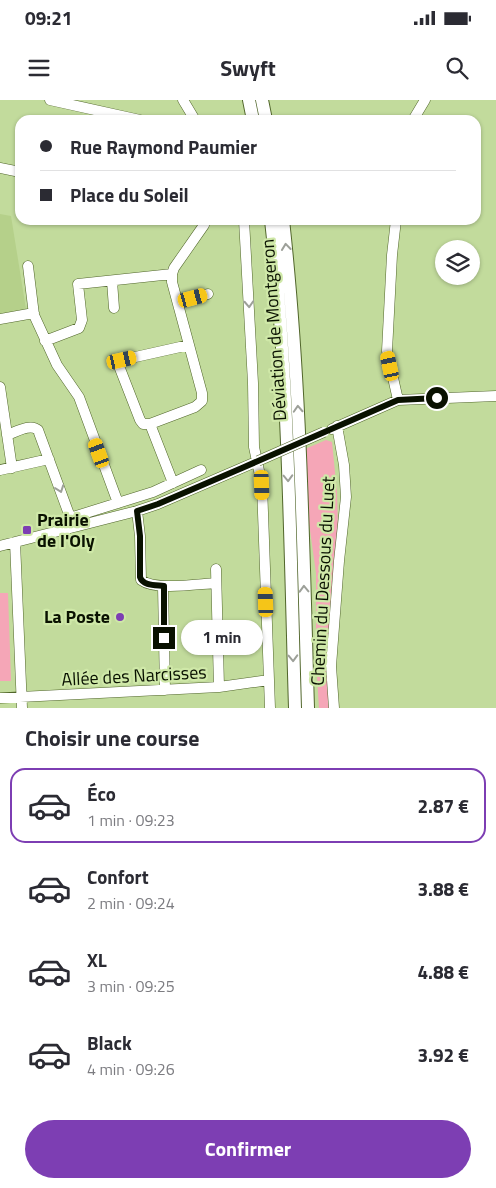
<!DOCTYPE html>
<html lang="fr">
<meta charset="utf-8">
<style>
:root{--surface:#fff;--page:#f2f2f3;--text:#2b2b33;--muted:#7c7c81;--line:#e1e1e2;--accent:#7d3eb3}
body{margin:0;font-family:"Titillium Web",sans-serif;background:var(--page);color:var(--text);height:100vh;display:flex;flex-direction:column;font-size:19px;white-space:nowrap}
*{box-sizing:border-box;margin:0}
p{font-size:16px;color:var(--muted)}
.icon{flex:none;width:28px;height:28px;fill:none;stroke:currentColor;stroke-width:2;stroke-linecap:round;stroke-linejoin:round}
.map{position:relative;height:608px;overflow:hidden}
.sheet{display:flex;flex-direction:column;background:var(--surface);flex:1}
.sheet>*{flex:none}
.top-card{position:absolute;left:15px;top:15px;width:466px;height:110px;border-radius:15px;box-shadow:0 1px 4px #0004;display:grid;align-content:center;height:110px;padding:0 25px;background:var(--surface)}
.fabs{position:absolute;left:435px;top:140px;display:grid;gap:10px}
.fabs a{display:grid;place-items:center;width:45px;height:45px;border-radius:50%;background:var(--surface);box-shadow:0 1px 4px #0004;font-size:25px}
.end{position:absolute;width:22px;height:22px;margin:-11px;border:6px solid #091100;background:#fff;box-shadow:0 0 0 2px #fff}
.from{border-radius:50%}
.bubble{position:absolute;height:35px;border-radius:18px;background:var(--surface);box-shadow:0 1px 4px #0004;font-size:16px;font-weight:700;line-height:35px;text-align:center}
.car{position:absolute;width:15px;height:30px;margin:-15px -8px;border-radius:6px;box-shadow:0 0 4px 1px #0007;background:linear-gradient(#f5c518 24%,#345 0 40%,#f5c518 0 76%,#345 0 86%,#f5c518 0)}
.top-card b{display:flex;align-items:center;gap:18px;height:48px;font-size:19px}
.top-card b+b{border-top:1px solid var(--line)}
.top-card i{width:12px;height:12px;background:var(--text)}
ul{padding:0;list-style:none}
li{display:flex;align-items:center;gap:15px;height:75px;margin:0 10px 8px;padding:0 15px;border:2px solid transparent;border-radius:15px}
li div{flex:1}
li b{display:block;font-size:19px}
li em{font-style:normal;font-weight:700}
li.active{border-color:var(--accent)}
li>.icon{width:45px;height:45px;stroke-width:1.5}
h2{padding:0 25px;font-size:22px;line-height:60px}
.cta{display:flex;gap:10px;margin-top:auto;padding:10px 25px}
.cta a{flex:1;height:58px;border-radius:30px;background:var(--accent);color:#fff;font-size:20px;font-weight:700;line-height:58px;text-align:center}
.status{display:flex;justify-content:space-between;align-items:center;height:35px;padding:0 25px;background:var(--surface);direction:ltr}
.status svg{height:14px;fill:currentColor}
header{display:flex;justify-content:space-between;align-items:center;height:65px;padding:0 25px;background:var(--surface);font-size:22px;font-weight:700}
.map>svg:first-child{display:block}
.built{fill:#b5d08a}
.green{fill:#f5a6b7}
.lines{fill:none;stroke-linecap:round;stroke-linejoin:round}
.minor-casing{stroke:#51662b;stroke-width:11}
.major-casing{stroke:#51662b;stroke-width:14}
.minor{stroke:#fff;stroke-width:10}
.major{stroke:#fff;stroke-width:12}
.minor-bridge-casing{stroke:#51662b;stroke-width:11;stroke-linecap:butt}
.minor-bridge{stroke:#fff;stroke-width:10}
.oneway{stroke:#9da099}
.route{stroke:#091100;stroke-width:6}
.poi-dot{fill:#7d3eb3;stroke:#cfe8a8;stroke-width:2}
.labels{text-anchor:middle;stroke-width:4.5;stroke-linejoin:round;paint-order:stroke}
.street-label{font-size:18px;fill:#091100;stroke:#cfe8a8}
.poi-label{font-size:18px;font-weight:bold;fill:#091100;stroke:#cfe8a8;text-anchor:start}
</style>
<div class="status"><b>09:21</b><svg viewBox="0 0 49 12"><path d="M0 12V9h3v3zM5 12V6h3v6zM10 12V3h3v9zM15 12V0h3v12zM26 1h20v11H26zM47 4h2v5h-2z"/></svg></div>
<header><svg class="icon" aria-label="menu" viewBox="0 0 24 24"><path d="M4 6h16M4 12h16M4 18h16"/></svg>Swyft<svg class="icon" aria-label="search" viewBox="0 0 24 24"><circle cx="10" cy="10" r="6"/><path d="M15 15l6 6"/></svg></header>
<div class="map">
<svg width="496" height="608" viewBox="0 0 496 608">
<rect width="100%" height="100%" fill="#c2db9c"/>
<!-- built -->
<path class="built" d="M 0,114 L 11,116 L 26,209 L 0,214 Z"/>
<!-- green -->
<path class="green" d="M 326,340 L 332,342 L 337,392 L 338,431 L 330,608 L 319,608 L 316,560 L 316,473 L 309,423 L 305,349 Z
M 0,493 L 8,493 L 11,581 L 0,581 Z"/>
<g class="lines">
<defs>
<path id="minor" d="M 50,0 L 140,20
M 183,0 L 195,20
M 413,20 L 425,0
M 0,68 L 20,72
M 244,120 L 253,283 L 254,347 L 262,385 L 270,608
M 396,120 L 392,155 L 387,251 L 398,300
M 28,166 L 34,215 L 57,265 L 79,297 L 118,403
M 112,181 L 114,208
M 178,203 L 208,194
M 0,219 L 34,213
M 45,241 L 79,228 L 82,220 L 78,184 L 172,174
M 0,287 L 12,368
M 150,324 L 195,307 L 202,301 L 202,293 L 172,182 L 172,174 L 174,168 L 204,125 L 205,120
M 332,329 L 398,300 L 496,296
M 7,335 C 16,332 30,323 38,330 L 70,417 L 73,417
M 0,370 L 49,359
M 173,383 L 150,324 L 143,324 L 140,320 L 119,266 L 122,260 L 189,245
M 137,411 L 140,436 L 141,480 C 156,491 197,484 216,483
M 75,426 L 73,417 L 153,392 L 201,370
M 15,442 L 22,608
M 0,446 L 137,411 L 158,404 L 258,361
M 216,469 L 219,587
M 163,486 L 165,590
M 0,598 L 219,587 L 269,580
M 334,608 L 331,566 L 339,461 L 346,397 L 344,365 L 337,326"/>
<path id="major" d="M 249,0 L 253,20
M 262,0 L 266,20
M 271,120 C 289,282 290,445 295,608
M 283,120 C 301,282 303,445 308,608"/>
</defs>
<!-- minor casing -->
<use href="#minor" class="minor-casing"/>
<!-- major casing -->
<use href="#major" class="major-casing"/>
<!-- minor -->
<use href="#minor" class="minor"/>
<!-- major -->
<use href="#major" class="major"/>
<defs>
<path id="minor-bridge" d="M 258,361 L 324,332"/>
</defs>
<!-- minor-bridge casing -->
<use href="#minor-bridge" class="minor-bridge-casing"/>
<!-- minor-bridge -->
<use href="#minor-bridge" class="minor-bridge"/>
</g>
<!-- one-way arrows -->
<defs><path id="oneway-chevron" d="M-2-3.5L2.5 0L-2 3.5" fill="none" stroke-width="1.6" stroke-linecap="round" stroke-linejoin="round" transform="scale(1.25)"/></defs>
<g class="oneway">
<use href="#oneway-chevron" transform="translate(286 147) rotate(-96)"/>
<use href="#oneway-chevron" transform="translate(249 204) rotate(87)"/>
<use href="#oneway-chevron" transform="translate(298 309) rotate(-93)"/>
<use href="#oneway-chevron" transform="translate(288 378) rotate(88)"/>
<use href="#oneway-chevron" transform="translate(60 389) rotate(70)"/>
<use href="#oneway-chevron" transform="translate(304 489) rotate(-92)"/>
<use href="#oneway-chevron" transform="translate(293 558) rotate(88)"/>
</g>
<g class="lines">
<!-- route -->
<path class="route" d="M 164,538 L 164,486 C 155,485 143,486 140,477 L 140,436 L 137,411 L 158,404 L 242,368 L 398,300 L 437,298"/>
</g>
<!-- markers -->
<g class="poi-dot">
<rect x="22" y="425" width="10" height="10" rx="2.5"/>
<circle cx="120" cy="517" r="5"/>
</g>
<g class="labels">
<!-- street labels -->
<g class="street-label">
<text transform="translate(274 230) rotate(-94)" y="6">Déviation de Montgeron</text>
<text transform="translate(323 481) rotate(-87)" y="6">Chemin du Dessous du Luet</text>
<text transform="translate(134 576) rotate(-3)" y="6">Allée des Narcisses</text>
</g>
<!-- poi labels -->
<g class="poi-label">
<text x="37" y="426">Prairie<tspan x="37" dy="21">de l'Oly</tspan></text>
<text x="110" y="523" text-anchor="end">La Poste</text>
</g>
</g>
</svg>
<div class="fabs">
<a><svg class="icon" aria-label="layers" viewBox="0 0 24 24"><path d="M12 4l9 5-9 5-9-5zM3 14l9 5 9-5"/></svg></a>
</div>
<i class="end from" style="left:437px;top:298px"></i>
<i class="end" style="left:164px;top:538px"></i>
<div class="bubble" style="left:181px;top:520px;width:82px">1 min</div>
<i class="car" style="left:193px;top:198px;rotate:75deg"></i>
<i class="car" style="left:122px;top:260px;rotate:77deg"></i>
<i class="car" style="left:390px;top:266px;rotate:348deg"></i>
<i class="car" style="left:99px;top:353px;rotate:340deg"></i>
<i class="car" style="left:262px;top:385px;rotate:178deg"></i>
<i class="car" style="left:266px;top:502px;rotate:358deg"></i>
<div class="top-card">
<b><i class="from"></i>Rue Raymond Paumier</b>
<b><i></i>Place du Soleil</b>
</div>
</div>
<section class="sheet">
<h2>Choisir une course</h2>
<ul>
<li class="active"><svg class="icon" aria-label="car" viewBox="0 0 24 24"><path d="M5 17H2v-5l4-1 3-4h7l3 4 3 1v5h-3M9 17h6M6 11h13"/><circle cx="7" cy="17" r="2"/><circle cx="17" cy="17" r="2"/></svg><div><b>Éco</b><p>1 min · 09:23</p></div><em>2.87 €</em></li>
<li><svg class="icon" aria-label="car" viewBox="0 0 24 24"><path d="M5 17H2v-5l4-1 3-4h7l3 4 3 1v5h-3M9 17h6M6 11h13"/><circle cx="7" cy="17" r="2"/><circle cx="17" cy="17" r="2"/></svg><div><b>Confort</b><p>2 min · 09:24</p></div><em>3.88 €</em></li>
<li><svg class="icon" aria-label="car" viewBox="0 0 24 24"><path d="M5 17H2v-5l4-1 3-4h7l3 4 3 1v5h-3M9 17h6M6 11h13"/><circle cx="7" cy="17" r="2"/><circle cx="17" cy="17" r="2"/></svg><div><b>XL</b><p>3 min · 09:25</p></div><em>4.88 €</em></li>
<li><svg class="icon" aria-label="car" viewBox="0 0 24 24"><path d="M5 17H2v-5l4-1 3-4h7l3 4 3 1v5h-3M9 17h6M6 11h13"/><circle cx="7" cy="17" r="2"/><circle cx="17" cy="17" r="2"/></svg><div><b>Black</b><p>4 min · 09:26</p></div><em>3.92 €</em></li>
</ul>
<div class="cta"><a>Confirmer</a></div>
</section>
